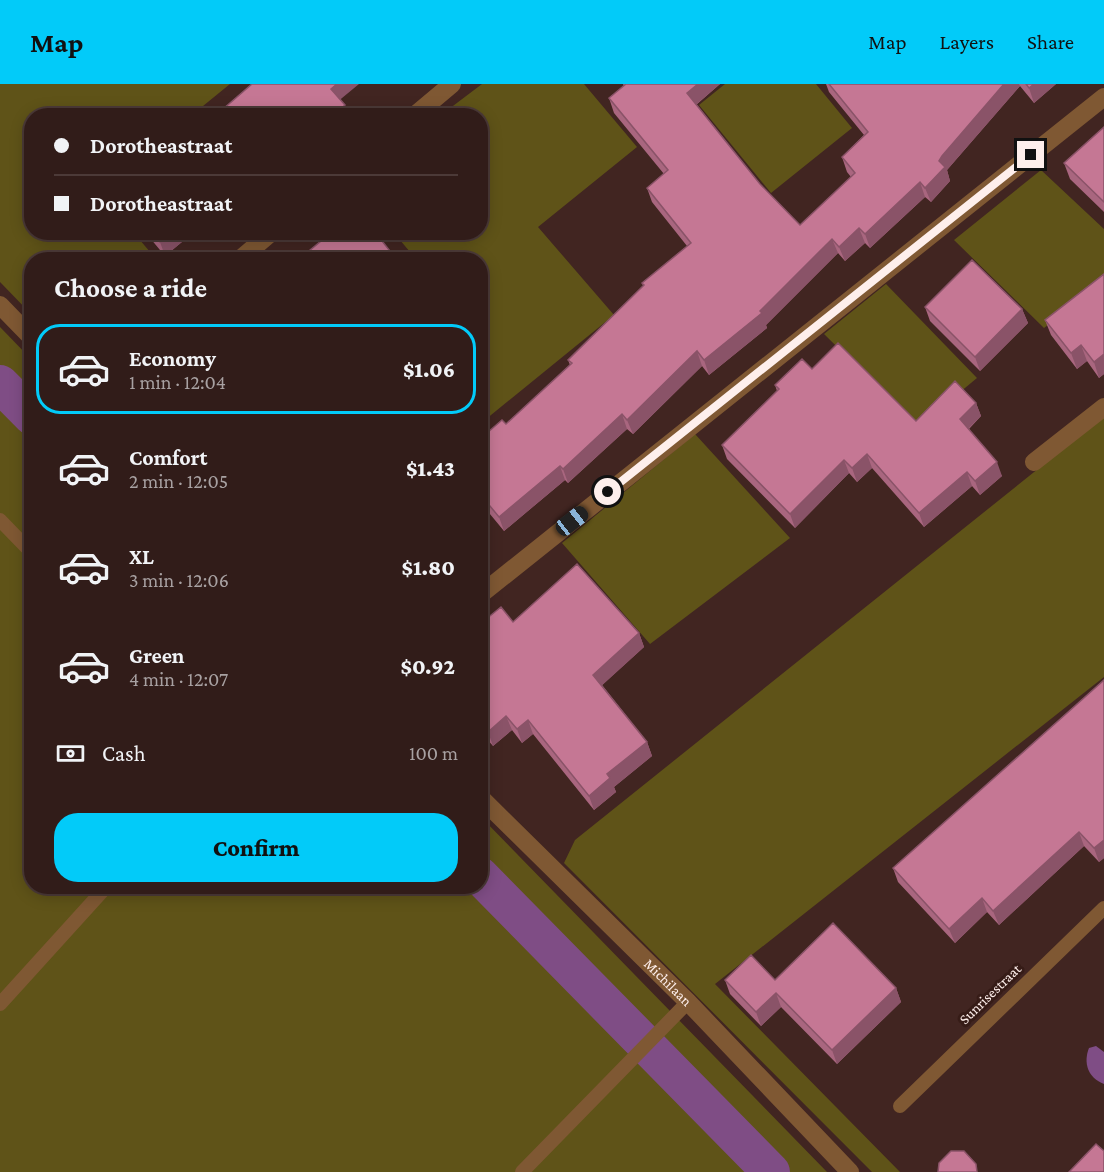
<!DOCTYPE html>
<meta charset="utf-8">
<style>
:root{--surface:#311c19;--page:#392522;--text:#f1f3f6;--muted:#a8a1a2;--line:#4c3a38;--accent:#02cbf9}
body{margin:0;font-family:"Crimson Pro",serif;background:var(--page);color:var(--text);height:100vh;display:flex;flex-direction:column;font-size:22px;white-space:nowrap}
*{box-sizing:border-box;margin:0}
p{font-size:20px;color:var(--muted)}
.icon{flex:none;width:33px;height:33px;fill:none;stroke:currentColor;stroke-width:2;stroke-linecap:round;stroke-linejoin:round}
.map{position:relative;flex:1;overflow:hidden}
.side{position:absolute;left:24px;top:168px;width:464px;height:642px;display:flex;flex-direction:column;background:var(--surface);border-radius:24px;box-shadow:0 3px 15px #0003,0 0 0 2px var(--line)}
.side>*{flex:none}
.hud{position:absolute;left:24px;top:24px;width:464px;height:132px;border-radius:24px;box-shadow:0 3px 15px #0003,0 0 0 2px var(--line);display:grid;align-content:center;height:132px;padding:0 30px;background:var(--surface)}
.end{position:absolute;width:27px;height:27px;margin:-14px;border:8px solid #feefec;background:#111;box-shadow:0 0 0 3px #111}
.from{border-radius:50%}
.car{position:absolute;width:18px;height:36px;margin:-18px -9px;border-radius:8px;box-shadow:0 0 4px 2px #0007;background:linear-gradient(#222 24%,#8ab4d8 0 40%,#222 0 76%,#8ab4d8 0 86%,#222 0)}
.hud b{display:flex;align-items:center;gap:21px;height:57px;font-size:22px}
.hud b+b{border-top:2px solid var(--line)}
.hud i{width:15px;height:15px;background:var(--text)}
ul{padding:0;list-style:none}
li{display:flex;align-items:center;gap:18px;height:90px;margin:0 12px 9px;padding:0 18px;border:3px solid transparent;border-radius:24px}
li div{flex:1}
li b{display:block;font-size:22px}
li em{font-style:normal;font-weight:800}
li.on{border-color:var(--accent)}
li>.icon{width:54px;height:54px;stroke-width:1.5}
h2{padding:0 30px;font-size:27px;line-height:72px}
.pay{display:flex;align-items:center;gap:15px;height:66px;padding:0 30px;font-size:22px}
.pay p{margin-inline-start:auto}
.primary-button{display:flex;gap:12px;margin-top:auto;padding:12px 30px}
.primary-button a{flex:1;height:69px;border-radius:24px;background:var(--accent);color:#111;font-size:24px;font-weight:800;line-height:69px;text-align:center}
header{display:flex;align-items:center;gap:36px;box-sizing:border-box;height:84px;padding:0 30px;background:var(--accent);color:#111}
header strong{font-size:28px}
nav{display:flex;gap:33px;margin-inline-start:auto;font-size:21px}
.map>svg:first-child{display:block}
.green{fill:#5f5318}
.water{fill:#7f4d85}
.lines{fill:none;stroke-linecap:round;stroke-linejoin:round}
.canal{stroke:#7f4d85;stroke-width:38}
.lane{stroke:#7f5833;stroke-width:14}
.street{stroke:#7f5833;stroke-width:18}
.wall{fill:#a9667f}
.shaded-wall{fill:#8a5368}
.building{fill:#c57794;stroke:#8a5368;stroke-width:1.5}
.route{stroke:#feefec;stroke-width:8}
.labels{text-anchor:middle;stroke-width:6;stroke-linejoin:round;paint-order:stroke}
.street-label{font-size:15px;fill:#feefec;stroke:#361c17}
</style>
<header>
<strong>Map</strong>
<nav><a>Map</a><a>Layers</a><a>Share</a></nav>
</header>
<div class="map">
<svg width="1104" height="1088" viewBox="0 0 1104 1088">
<rect width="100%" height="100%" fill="#412521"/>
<!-- green -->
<path class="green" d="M 0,0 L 230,0 L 192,31 L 32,32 L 32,148 L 134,149 L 156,175 L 32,176 L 31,230 L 0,198 Z
M 482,0 L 584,0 L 637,63 L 538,143 L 614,231 L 480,340 L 480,176 L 416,175 L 394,149 L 480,148 L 480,32 L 441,31 Z
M 725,0 L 816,0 L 852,44 L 771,109 L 699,21 Z
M 1041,86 L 1104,145 L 1104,197 L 1044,244 L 954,156 Z
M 886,200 L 977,294 L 918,343 L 824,250 Z
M 0,243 L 31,275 L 32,802 L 480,802 L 480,732 L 827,1088 L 0,1088 Z
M 1104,332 L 1104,593 L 715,900 L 900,1088 L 872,1088 L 564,779 L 575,756 Z
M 695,350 L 790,454 L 650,560 L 562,459 Z"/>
<!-- water -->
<path class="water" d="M 1096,962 L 1104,968 L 1104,1000 C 1088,994 1083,979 1089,964 Z"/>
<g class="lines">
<!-- canal -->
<path class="canal" d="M 0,300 L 32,332
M 480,792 L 771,1088"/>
<!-- lane -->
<path class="lane" d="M 0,436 L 32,469
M 0,920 L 107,802
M 900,1022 L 1104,824
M 522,1088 L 688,918"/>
<!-- street -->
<g class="street">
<path d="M 414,32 L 452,0"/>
<path d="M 239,176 L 272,148"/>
<path d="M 0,221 L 32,254"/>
<path d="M 1034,378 L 1104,323"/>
<path d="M 480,511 L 1104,13"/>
<path id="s1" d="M 480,713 L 688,918 L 850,1088"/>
</g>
</g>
<!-- wall -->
<path class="wall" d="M 623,0 L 720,0 L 696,21 L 760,100 L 800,141 L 851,93 L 847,88 L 842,73 L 864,51 L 829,8 L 826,0 L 1056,0 L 1034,19 L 1020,2 L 947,86 L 950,97 L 931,118 L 925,113 L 870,164 L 865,159 L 845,177 L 838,169 L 766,241 L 767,244 L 709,291 L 702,282 L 633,350 L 627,345 L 568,399 L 565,396 L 504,447 L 480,418 L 480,355 L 506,340 L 570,281 L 568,276 L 643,202 L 642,199 L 687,162 L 652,118 L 647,104 L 664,90 L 614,29 L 609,14 L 624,2 Z
M 1104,43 L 1104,128 L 1070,95 L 1064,79 Z
M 145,148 L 194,148 L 165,172 Z
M 1104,190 L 1104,290 L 1099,294 L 1087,277 L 1077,285 L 1051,251 L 1045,236 Z
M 925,223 L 1022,225 L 1028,239 L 980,287 L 930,237 Z
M 812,285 L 916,337 L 976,319 L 981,332 L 969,345 L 1002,392 L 980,411 L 972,402 L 924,443 L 872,384 L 857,398 L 849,389 L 795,444 L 727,375 L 722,361 L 777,307 L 775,301 Z
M 513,538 L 639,549 L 644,563 L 602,601 L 647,658 L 652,672 L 614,703 L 616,708 L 594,726 L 533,650 L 522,659 L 512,646 L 493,662 L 480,647 L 480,540 Z
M 1104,596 L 1104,774 L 1099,778 L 1084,762 L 999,841 L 987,828 L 955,859 L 898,798 L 893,784 Z
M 725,896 L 775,896 L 896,904 L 901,918 L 837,980 L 781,923 L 761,942 L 730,910 Z"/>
<!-- shaded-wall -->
<path class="shaded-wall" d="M 337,0 L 359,0 L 336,19 L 331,5 Z
M 698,0 L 720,0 L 692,24 L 687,9 Z
M 1004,0 L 1019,0 L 1020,2 L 947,86 L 950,97 L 931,118 L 925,104 L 942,72 Z
M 1034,0 L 1056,0 L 1034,19 L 1029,4 Z
M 345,21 L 348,32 L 333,32 Z
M 920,98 L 925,113 L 870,164 L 865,150 Z
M 859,144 L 865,159 L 845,177 L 839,163 Z
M 172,148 L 194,148 L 165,172 L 160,158 Z
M 832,155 L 838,169 L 766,241 L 767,244 L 709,291 L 704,276 L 760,227 Z
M 1022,225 L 1028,239 L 980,287 L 975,273 Z
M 1081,261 L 1087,277 L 1077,285 L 1071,269 Z
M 697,267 L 702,282 L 633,350 L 627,336 Z
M 1103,271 L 1104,274 L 1104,290 L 1099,294 L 1094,278 Z
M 976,319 L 981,332 L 965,348 L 960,335 Z
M 622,330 L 627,345 L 568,399 L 563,385 Z
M 867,370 L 872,384 L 857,398 L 852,384 Z
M 844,376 L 849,389 L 795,444 L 790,430 Z
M 997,378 L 1002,392 L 980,411 L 975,397 Z
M 560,382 L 565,396 L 504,447 L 499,433 Z
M 967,388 L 972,402 L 924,443 L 919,429 Z
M 639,549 L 644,563 L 598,605 L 593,591 Z
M 506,632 L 512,646 L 493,662 L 488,648 Z
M 528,636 L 533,650 L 522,659 L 517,645 Z
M 647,658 L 652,672 L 614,703 L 616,708 L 594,726 L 589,712 L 607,690 Z
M 1079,748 L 1084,762 L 999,841 L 993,827 Z
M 1104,756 L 1104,774 L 1099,778 L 1094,764 Z
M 982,814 L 987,828 L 955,859 L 949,845 Z
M 896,904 L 901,918 L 837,980 L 832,966 Z
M 776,909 L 781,923 L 761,942 L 756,928 Z"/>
<!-- building -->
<path class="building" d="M 252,0 L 337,0 L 331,5 L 345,21 L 333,32 L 215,32 Z
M 626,0 L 698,0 L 687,9 L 760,100 L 800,141 L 855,89 L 842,73 L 868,48 L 829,0 L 1004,0 L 942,72 L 939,77 L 945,83 L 925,104 L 920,98 L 865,150 L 859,144 L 839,163 L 832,155 L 760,227 L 762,229 L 704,276 L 697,267 L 627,336 L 622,330 L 563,385 L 560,382 L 499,433 L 480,410 L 480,355 L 502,336 L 506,340 L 572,279 L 568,276 L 644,201 L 642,199 L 691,159 L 647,104 L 668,86 L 609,14 Z
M 1026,0 L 1034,0 L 1029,4 Z
M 1104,43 L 1104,118 L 1064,79 Z
M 152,148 L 172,148 L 160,158 Z
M 332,148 L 375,148 L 397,176 L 298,176 Z
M 972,176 L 1022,225 L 975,273 L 925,223 Z
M 1104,190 L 1104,273 L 1103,271 L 1094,278 L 1081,261 L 1071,269 L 1045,236 Z
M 838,259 L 916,337 L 955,297 L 976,319 L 960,335 L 997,378 L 975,397 L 967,388 L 919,429 L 867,370 L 852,384 L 844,376 L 790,430 L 722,361 L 779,305 L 775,301 L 802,275 L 812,285 Z
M 577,480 L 639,549 L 593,591 L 647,658 L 607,690 L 610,694 L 589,712 L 528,636 L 517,645 L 506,632 L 488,648 L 480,638 L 480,540 L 501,523 L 513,538 Z
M 1104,596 L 1104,756 L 1094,764 L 1079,748 L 993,827 L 982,814 L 949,845 L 893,784 Z
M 833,839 L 896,904 L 832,966 L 776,909 L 756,928 L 725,896 L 751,871 L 775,896 Z
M 1096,1060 L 1104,1067 L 1104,1088 L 1069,1088 Z
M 951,1067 L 964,1067 L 976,1080 L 977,1088 L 938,1088 L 939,1079 Z"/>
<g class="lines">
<!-- route -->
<path class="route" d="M 608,408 L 1031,71"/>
</g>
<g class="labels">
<!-- street labels -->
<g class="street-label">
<text dy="5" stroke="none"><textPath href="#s1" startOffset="264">Michilaan</textPath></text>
<text transform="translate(990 910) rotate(-44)" y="5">Sunrisestraat</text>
</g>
</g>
</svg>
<i class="end from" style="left:608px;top:408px"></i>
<i class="end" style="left:1031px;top:71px"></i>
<i class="car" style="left:572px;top:437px;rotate:52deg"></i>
<div class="hud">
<b><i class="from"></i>Dorotheastraat</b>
<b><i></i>Dorotheastraat</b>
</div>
<section class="side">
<h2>Choose a ride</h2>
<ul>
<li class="on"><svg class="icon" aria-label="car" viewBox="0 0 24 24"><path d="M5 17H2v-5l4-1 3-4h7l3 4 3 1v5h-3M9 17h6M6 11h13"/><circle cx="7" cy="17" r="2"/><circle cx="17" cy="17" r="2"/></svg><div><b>Economy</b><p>1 min · 12:04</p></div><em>$1.06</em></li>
<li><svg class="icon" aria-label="car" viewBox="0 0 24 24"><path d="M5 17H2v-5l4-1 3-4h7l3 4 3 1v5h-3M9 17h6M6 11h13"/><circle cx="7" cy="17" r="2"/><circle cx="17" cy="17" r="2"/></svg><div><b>Comfort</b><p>2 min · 12:05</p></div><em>$1.43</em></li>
<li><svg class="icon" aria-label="car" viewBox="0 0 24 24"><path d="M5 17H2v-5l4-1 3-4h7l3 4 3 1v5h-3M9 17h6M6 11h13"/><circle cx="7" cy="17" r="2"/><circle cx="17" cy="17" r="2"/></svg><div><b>XL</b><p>3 min · 12:06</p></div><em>$1.80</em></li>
<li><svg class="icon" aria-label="car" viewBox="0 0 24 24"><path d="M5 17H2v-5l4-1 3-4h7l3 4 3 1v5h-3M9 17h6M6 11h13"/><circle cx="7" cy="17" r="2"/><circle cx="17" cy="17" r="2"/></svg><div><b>Green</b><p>4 min · 12:07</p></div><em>$0.92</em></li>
</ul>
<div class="pay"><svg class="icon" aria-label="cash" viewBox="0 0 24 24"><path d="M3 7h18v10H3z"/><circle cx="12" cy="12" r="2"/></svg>Cash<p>100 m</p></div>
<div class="primary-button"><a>Confirm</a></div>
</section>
</div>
